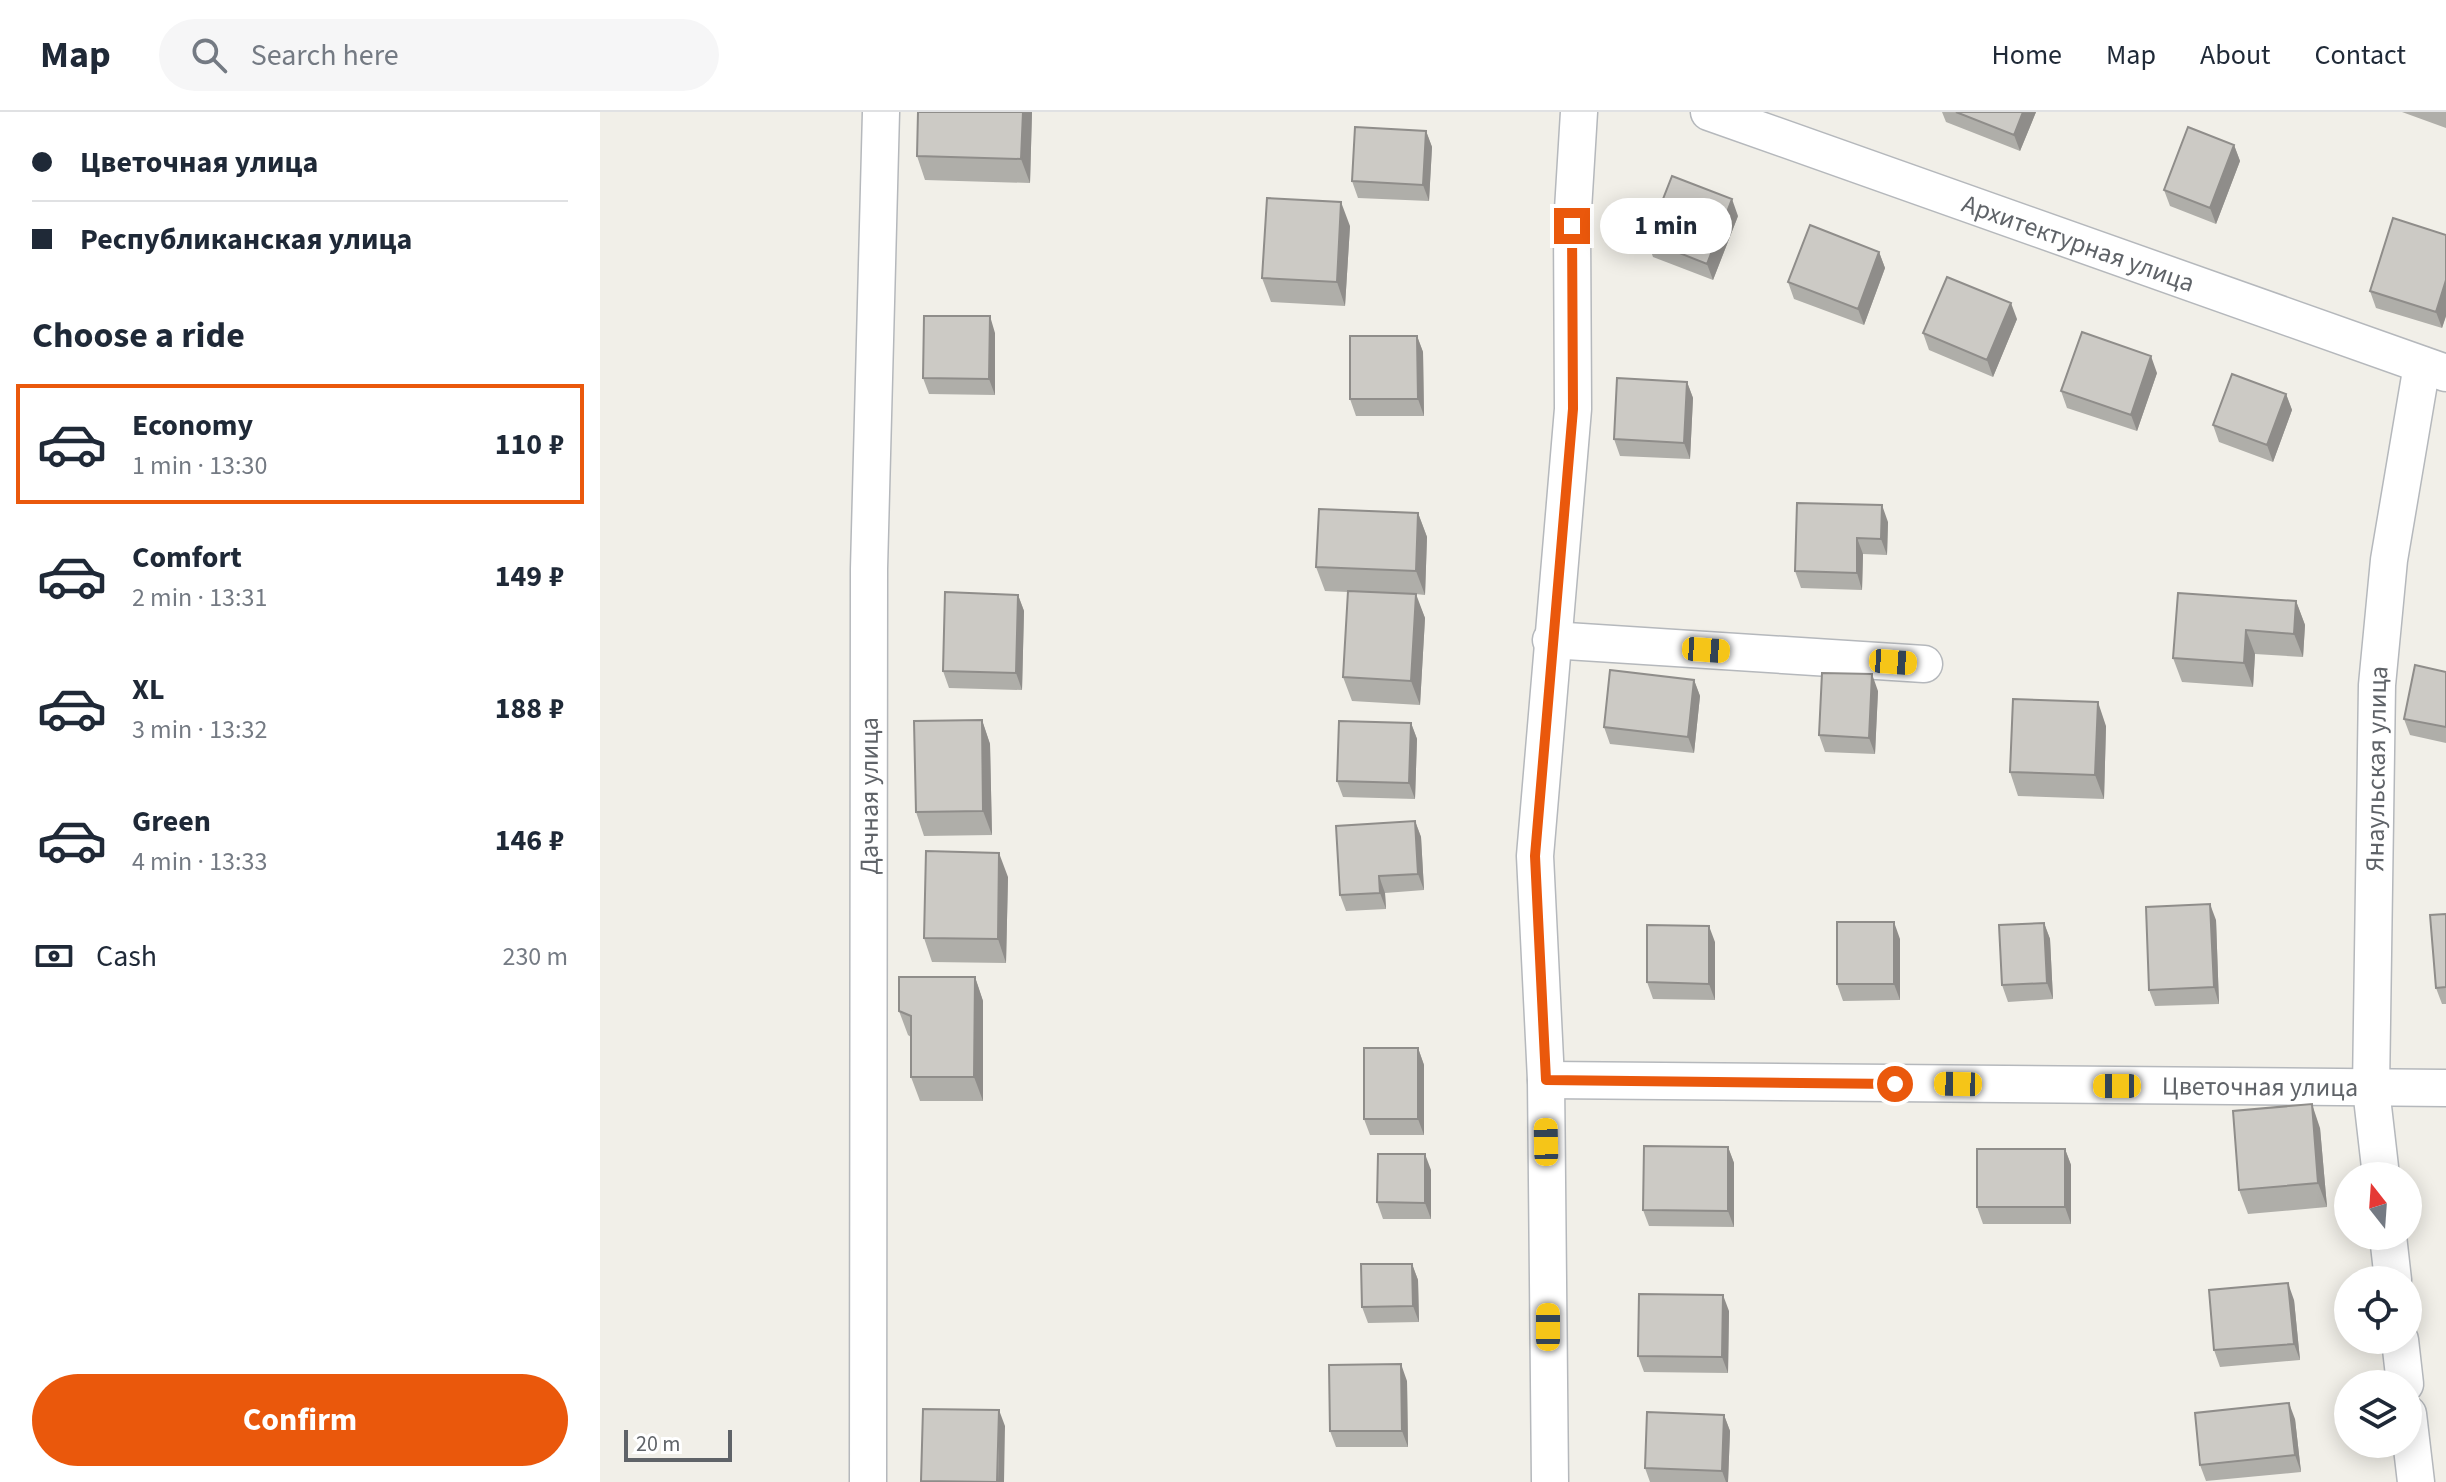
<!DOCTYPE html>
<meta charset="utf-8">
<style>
:root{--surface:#fff;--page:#f6f6f7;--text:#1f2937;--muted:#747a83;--line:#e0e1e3;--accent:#ea580c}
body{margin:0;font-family:"Source Sans 3",sans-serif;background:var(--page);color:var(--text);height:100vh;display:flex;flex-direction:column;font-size:30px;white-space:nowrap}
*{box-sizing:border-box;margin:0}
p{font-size:26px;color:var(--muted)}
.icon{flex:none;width:44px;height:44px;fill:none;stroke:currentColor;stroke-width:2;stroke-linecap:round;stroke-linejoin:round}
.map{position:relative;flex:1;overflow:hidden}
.sheet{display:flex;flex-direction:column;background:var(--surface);width:600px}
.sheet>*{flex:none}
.guide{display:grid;align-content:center;height:176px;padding:0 32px;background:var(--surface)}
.needle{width:52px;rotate:343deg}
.tools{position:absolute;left:1734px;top:1050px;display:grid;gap:16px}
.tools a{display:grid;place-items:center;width:88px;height:88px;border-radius:50%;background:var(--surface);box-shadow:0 4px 20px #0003;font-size:40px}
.scale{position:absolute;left:24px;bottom:20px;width:108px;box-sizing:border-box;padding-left:8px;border:4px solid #5f6368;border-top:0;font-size:22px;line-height:28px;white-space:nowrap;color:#5f6368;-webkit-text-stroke:6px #fff;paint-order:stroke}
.end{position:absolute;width:36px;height:36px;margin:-18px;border:10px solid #ea580c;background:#fff;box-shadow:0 0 0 4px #fff}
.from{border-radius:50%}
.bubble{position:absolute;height:56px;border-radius:28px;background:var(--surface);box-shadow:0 4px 20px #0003;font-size:26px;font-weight:700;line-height:56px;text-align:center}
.car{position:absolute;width:24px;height:48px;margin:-24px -12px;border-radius:10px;box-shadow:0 0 6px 2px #0007;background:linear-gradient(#f5c518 24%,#345 0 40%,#f5c518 0 76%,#345 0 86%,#f5c518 0)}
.guide b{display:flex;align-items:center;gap:28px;height:76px;font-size:30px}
.guide b+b{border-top:2px solid var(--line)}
.guide i{width:20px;height:20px;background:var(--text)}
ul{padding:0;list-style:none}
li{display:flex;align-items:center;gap:24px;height:120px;margin:0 16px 12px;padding:0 16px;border:4px solid transparent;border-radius:0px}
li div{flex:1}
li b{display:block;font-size:30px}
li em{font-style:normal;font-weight:700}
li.selected{border-color:var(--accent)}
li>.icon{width:72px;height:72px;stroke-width:1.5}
h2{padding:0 32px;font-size:36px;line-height:96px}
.pay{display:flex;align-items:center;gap:20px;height:88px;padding:0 32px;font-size:30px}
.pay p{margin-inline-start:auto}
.button{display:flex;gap:16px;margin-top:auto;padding:16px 32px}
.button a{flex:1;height:92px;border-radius:48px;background:var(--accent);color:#fff;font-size:32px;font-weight:700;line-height:92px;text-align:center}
header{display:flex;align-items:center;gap:48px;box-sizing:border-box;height:112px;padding:0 40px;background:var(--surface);border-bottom:2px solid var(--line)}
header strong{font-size:38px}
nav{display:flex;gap:44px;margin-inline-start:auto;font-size:28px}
.search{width:560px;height:72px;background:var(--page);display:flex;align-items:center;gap:20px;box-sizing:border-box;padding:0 28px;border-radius:44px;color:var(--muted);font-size:30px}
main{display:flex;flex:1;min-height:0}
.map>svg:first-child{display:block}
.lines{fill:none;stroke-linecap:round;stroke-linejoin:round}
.minor-casing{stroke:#b5b8bc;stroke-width:39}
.minor{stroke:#fff;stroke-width:36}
.wall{fill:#afaea9}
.shaded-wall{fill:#8f8d8a}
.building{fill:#cccac5;stroke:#8f8d8a;stroke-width:2}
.route{stroke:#ea580c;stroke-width:10}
.labels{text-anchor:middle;stroke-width:6;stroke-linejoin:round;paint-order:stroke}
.street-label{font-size:26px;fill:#5f6368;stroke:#fff}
</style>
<header>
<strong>Map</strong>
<div class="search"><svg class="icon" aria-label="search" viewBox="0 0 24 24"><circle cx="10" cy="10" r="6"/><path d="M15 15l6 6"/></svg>Search here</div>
<nav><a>Home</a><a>Map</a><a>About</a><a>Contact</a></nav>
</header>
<main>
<section class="sheet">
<div class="guide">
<b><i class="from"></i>Цветочная улица</b>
<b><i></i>Республиканская улица</b>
</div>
<h2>Choose a ride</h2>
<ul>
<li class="selected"><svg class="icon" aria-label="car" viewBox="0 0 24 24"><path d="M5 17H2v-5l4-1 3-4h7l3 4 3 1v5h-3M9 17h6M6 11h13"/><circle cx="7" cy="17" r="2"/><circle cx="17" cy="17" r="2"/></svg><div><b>Economy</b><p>1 min · 13:30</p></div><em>110 ₽</em></li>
<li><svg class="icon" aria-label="car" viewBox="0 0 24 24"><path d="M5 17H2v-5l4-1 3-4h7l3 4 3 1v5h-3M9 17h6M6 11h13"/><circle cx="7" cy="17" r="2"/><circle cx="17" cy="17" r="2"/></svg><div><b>Comfort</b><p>2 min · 13:31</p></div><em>149 ₽</em></li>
<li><svg class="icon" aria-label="car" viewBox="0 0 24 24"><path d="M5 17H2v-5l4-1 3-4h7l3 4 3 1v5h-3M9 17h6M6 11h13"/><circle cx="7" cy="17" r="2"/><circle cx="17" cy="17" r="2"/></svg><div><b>XL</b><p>3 min · 13:32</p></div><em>188 ₽</em></li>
<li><svg class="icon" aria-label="car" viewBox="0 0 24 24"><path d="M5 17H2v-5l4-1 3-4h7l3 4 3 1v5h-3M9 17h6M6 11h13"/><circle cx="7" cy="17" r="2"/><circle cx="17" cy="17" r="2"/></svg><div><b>Green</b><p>4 min · 13:33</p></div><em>146 ₽</em></li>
</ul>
<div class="pay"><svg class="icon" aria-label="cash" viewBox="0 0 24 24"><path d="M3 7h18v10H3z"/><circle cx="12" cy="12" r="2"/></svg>Cash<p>230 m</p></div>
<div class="button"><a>Confirm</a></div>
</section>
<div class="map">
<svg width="1846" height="1370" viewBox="0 0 1846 1370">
<rect width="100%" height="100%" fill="#f1efe8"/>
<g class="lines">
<defs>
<g id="minor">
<path id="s1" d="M 1109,0 L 1846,261"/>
<path d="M 951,528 L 1324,552"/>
<path id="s2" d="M 946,968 L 1846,976"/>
<path id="s3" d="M 1781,1064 L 1771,977 L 1777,573 L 1789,448 L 1822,253"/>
<path d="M 1788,1124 L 1793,1168"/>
<path d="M 1800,1228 L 1805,1272"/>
<path d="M 1808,1302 L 1816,1370"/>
<path id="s4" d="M 268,1370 L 269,457 L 281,0"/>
<path d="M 950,1370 L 946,968 L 935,744 L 973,297 L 972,114 L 979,0"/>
</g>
</defs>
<!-- minor casing -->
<use href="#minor" class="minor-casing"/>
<!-- minor -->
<use href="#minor" class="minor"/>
</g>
<!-- wall -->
<path class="wall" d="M 318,0 L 432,0 L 430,71 L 325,68 L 317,44 Z
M 1342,0 L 1436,0 L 1420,39 L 1346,10 Z
M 1802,0 L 1846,0 L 1846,16 Z
M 826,19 L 832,35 L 829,89 L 758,86 L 752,69 Z
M 1634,33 L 1640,49 L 1616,112 L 1570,94 L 1564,78 Z
M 1138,104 L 1113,168 L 1053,145 L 1047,128 Z
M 750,114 L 745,194 L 671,190 L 662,166 Z
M 1846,123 L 1846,204 L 1842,216 L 1776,196 L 1770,179 Z
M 1279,140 L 1285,156 L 1264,213 L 1194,187 L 1188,170 Z
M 1417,207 L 1393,265 L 1329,238 L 1323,221 Z
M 395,221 L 395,283 L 329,282 L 323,266 Z
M 817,224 L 823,240 L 824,304 L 756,304 L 750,287 Z
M 1557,261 L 1537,319 L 1467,296 L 1461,279 Z
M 1087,270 L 1093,286 L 1090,347 L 1020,344 L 1014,327 Z
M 1686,282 L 1692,298 L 1673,350 L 1619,330 L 1613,313 Z
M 818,401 L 827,425 L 825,483 L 815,482 L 825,506 L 820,593 L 752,589 L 743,565 L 748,480 L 725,479 L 716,455 Z
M 1288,410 L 1287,443 L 1263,442 L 1262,478 L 1201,476 L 1195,459 Z
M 418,483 L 424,499 L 422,578 L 349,576 L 343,559 Z
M 1696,489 L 1705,513 L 1703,545 L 1655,542 L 1653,575 L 1582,570 L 1573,546 Z
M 1846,560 L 1846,631 L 1810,623 L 1804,607 Z
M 1094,568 L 1100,584 L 1094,641 L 1010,632 L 1004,615 Z
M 1278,579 L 1275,642 L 1225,640 L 1219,623 Z
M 382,608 L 390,632 L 392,723 L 324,724 L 316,700 Z
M 811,611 L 817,627 L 815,687 L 743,685 L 737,669 Z
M 1506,614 L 1504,687 L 1418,684 L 1410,660 Z
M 815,709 L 821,725 L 824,778 L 785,781 L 786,797 L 746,799 L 740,783 Z
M 408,765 L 406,851 L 332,850 L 324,826 Z
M 1846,802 L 1846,892 L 1842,892 L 1836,876 Z
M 1616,808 L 1619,892 L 1555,894 L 1549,878 Z
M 1444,811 L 1450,827 L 1453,887 L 1408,890 L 1402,873 Z
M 1300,827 L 1300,888 L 1243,889 L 1237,872 Z
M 1115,830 L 1115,888 L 1053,887 L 1047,870 Z
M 375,865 L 383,889 L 383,989 L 320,989 L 311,965 L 311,925 L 308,923 L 299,899 Z
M 818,936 L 824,953 L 824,1023 L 770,1023 L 764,1007 Z
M 1720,1016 L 1727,1095 L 1648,1102 L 1639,1078 Z
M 1128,1035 L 1134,1051 L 1134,1115 L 1049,1114 L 1043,1098 Z
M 1465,1037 L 1471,1053 L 1471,1112 L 1383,1112 L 1377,1095 Z
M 831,1058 L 831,1107 L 783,1107 L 777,1090 Z
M 812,1152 L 818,1168 L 819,1210 L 768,1211 L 762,1195 Z
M 1694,1188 L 1700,1248 L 1620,1255 L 1614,1238 Z
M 1129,1199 L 1128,1261 L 1044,1260 L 1038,1244 Z
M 807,1269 L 808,1335 L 736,1335 L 730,1319 Z
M 1124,1303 L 1130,1319 L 1128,1370 L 1050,1370 L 1045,1356 Z
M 1695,1307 L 1701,1360 L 1606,1369 L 1600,1353 Z"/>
<!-- shaded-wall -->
<path class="shaded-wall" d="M 423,0 L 432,0 L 430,71 L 421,47 Z
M 1423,0 L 1436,0 L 1420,39 L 1414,23 Z
M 826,19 L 832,35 L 829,89 L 823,73 Z
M 1634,33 L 1640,49 L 1616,112 L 1610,96 Z
M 1132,87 L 1138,104 L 1113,168 L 1107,152 Z
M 741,90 L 750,114 L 745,194 L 737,170 Z
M 1279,140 L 1285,156 L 1264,213 L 1258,197 Z
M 1846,168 L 1846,204 L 1842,216 L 1836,200 Z
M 1411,191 L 1417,207 L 1393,265 L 1387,248 Z
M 390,204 L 395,221 L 395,283 L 389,267 Z
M 817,224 L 823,240 L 824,304 L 818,287 Z
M 1551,244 L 1557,261 L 1537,319 L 1531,303 Z
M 1087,270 L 1093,286 L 1090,347 L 1084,331 Z
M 1686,282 L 1692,298 L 1673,350 L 1667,333 Z
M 1282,393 L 1288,410 L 1287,443 L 1281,427 Z
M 818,401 L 827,425 L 825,483 L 816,459 Z
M 1257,426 L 1263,442 L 1262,478 L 1257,461 Z
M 816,482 L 825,506 L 820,593 L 811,569 Z
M 418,483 L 424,499 L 422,578 L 416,561 Z
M 1696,489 L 1705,513 L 1703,545 L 1694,522 Z
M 1646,518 L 1655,542 L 1653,575 L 1644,551 Z
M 1272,562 L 1278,579 L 1275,642 L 1269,626 Z
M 1094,568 L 1100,584 L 1094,641 L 1088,625 Z
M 1498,590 L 1506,614 L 1504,687 L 1495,663 Z
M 382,608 L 390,632 L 392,723 L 383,699 Z
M 811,611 L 817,627 L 815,687 L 809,671 Z
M 815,709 L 821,725 L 824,778 L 818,762 Z
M 399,741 L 408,765 L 406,851 L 398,827 Z
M 779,764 L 785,781 L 786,797 L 780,781 Z
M 1610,792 L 1616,808 L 1619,892 L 1614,875 Z
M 1294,810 L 1300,827 L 1300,888 L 1294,872 Z
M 1444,811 L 1450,827 L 1453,887 L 1447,871 Z
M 1109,814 L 1115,830 L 1115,888 L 1109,872 Z
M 375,865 L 383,889 L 383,989 L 374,965 Z
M 818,936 L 824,953 L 824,1023 L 818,1007 Z
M 1712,992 L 1720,1016 L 1727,1095 L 1718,1071 Z
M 1128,1035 L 1134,1051 L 1134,1115 L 1128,1099 Z
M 1465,1037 L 1471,1053 L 1471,1112 L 1465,1095 Z
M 825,1042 L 831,1058 L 831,1107 L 825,1091 Z
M 812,1152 L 818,1168 L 819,1210 L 813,1194 Z
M 1688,1171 L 1694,1188 L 1700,1248 L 1694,1232 Z
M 1123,1183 L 1129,1199 L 1128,1261 L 1122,1245 Z
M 801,1252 L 807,1269 L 808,1335 L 802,1319 Z
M 1689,1291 L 1695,1307 L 1701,1360 L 1695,1343 Z
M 399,1298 L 405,1314 L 404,1370 L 398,1370 Z
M 1124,1303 L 1130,1319 L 1128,1370 L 1126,1370 L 1122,1359 Z"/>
<!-- building -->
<path class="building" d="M 318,0 L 423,0 L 421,47 L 317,44 Z
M 1356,0 L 1423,0 L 1414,23 Z
M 755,15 L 826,19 L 823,73 L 752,69 Z
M 1588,15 L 1634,33 L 1610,96 L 1564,78 Z
M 1072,64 L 1132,87 L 1107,152 L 1047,128 Z
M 667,86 L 741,90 L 737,170 L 662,166 Z
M 1793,106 L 1846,123 L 1846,168 L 1836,200 L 1770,179 Z
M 1210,113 L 1279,140 L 1258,197 L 1188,170 Z
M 1347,165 L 1411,191 L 1387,248 L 1323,221 Z
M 324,204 L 390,204 L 389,267 L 323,266 Z
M 1482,220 L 1551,244 L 1531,303 L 1461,279 Z
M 750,224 L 817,224 L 818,287 L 750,287 Z
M 1632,262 L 1686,282 L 1667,333 L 1613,313 Z
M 1017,266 L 1087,270 L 1084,331 L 1014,327 Z
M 1197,391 L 1282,393 L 1281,427 L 1257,426 L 1257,461 L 1195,459 Z
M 719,397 L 818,401 L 816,459 L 716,455 Z
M 748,479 L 816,482 L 811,569 L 743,565 Z
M 345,480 L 418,483 L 416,561 L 343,559 Z
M 1578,481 L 1696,489 L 1694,522 L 1646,518 L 1644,551 L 1573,546 Z
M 1815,553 L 1846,560 L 1846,615 L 1804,607 Z
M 1010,558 L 1094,568 L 1088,625 L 1004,615 Z
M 1222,561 L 1272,562 L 1269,626 L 1219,623 Z
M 1413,587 L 1498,590 L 1495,663 L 1410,660 Z
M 382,608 L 383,699 L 316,700 L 314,609 Z
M 739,609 L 811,611 L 809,671 L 737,669 Z
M 815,709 L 818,762 L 779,764 L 780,781 L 740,783 L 736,714 Z
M 326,739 L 399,741 L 398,827 L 324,826 Z
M 1610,792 L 1614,875 L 1549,878 L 1546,795 Z
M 1846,802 L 1846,875 L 1836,876 L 1830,803 Z
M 1237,810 L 1294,810 L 1294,872 L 1237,872 Z
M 1444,811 L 1447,871 L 1402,873 L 1399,813 Z
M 1047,813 L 1109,814 L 1109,872 L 1047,870 Z
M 299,865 L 375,865 L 374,965 L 311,965 L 311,904 L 299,899 Z
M 764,936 L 818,936 L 818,1007 L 764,1007 Z
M 1712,992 L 1718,1071 L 1639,1078 L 1633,999 Z
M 1044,1034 L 1128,1035 L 1128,1099 L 1043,1098 Z
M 1377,1037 L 1465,1037 L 1465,1095 L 1377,1095 Z
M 778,1042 L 825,1042 L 825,1091 L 777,1090 Z
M 761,1152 L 812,1152 L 813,1194 L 762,1195 Z
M 1688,1171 L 1694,1232 L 1614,1238 L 1609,1178 Z
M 1039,1182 L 1123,1183 L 1122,1245 L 1038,1244 Z
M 801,1252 L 802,1319 L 730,1319 L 729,1253 Z
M 1689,1291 L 1695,1343 L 1600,1353 L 1595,1301 Z
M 323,1297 L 399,1298 L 397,1370 L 321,1369 Z
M 1047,1300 L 1124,1303 L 1122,1359 L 1045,1356 Z"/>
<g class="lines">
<!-- route -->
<path class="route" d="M 972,114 L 973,297 L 935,744 L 946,968 L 1295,972"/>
</g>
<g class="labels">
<!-- street labels -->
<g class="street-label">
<text dy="9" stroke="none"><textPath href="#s1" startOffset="392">Архитектурная улица</textPath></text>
<text dy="9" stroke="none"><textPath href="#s3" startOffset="408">Янаульская улица</textPath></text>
<text dy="9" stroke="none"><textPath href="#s4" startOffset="686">Дачная улица</textPath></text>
<text dy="9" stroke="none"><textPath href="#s2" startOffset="714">Цветочная улица</textPath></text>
</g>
</g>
</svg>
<div class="tools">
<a><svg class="needle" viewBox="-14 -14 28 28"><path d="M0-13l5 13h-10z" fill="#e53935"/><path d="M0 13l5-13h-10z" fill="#747a83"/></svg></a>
<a><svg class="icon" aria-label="locate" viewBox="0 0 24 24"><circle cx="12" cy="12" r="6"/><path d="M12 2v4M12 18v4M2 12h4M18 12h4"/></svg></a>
<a><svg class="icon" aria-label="layers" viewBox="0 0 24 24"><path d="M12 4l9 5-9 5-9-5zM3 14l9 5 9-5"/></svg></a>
</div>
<div class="scale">20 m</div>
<i class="end from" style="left:1295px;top:972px"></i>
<i class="end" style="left:972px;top:114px"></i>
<div class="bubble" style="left:1000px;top:86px;width:132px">1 min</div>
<i class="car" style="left:1106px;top:538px;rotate:94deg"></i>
<i class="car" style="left:1293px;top:550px;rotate:94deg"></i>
<i class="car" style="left:1358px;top:972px;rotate:271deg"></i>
<i class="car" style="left:1517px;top:974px;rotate:270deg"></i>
<i class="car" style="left:946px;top:1030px;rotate:359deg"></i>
<i class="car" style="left:948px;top:1215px;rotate:0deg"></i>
</div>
</main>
